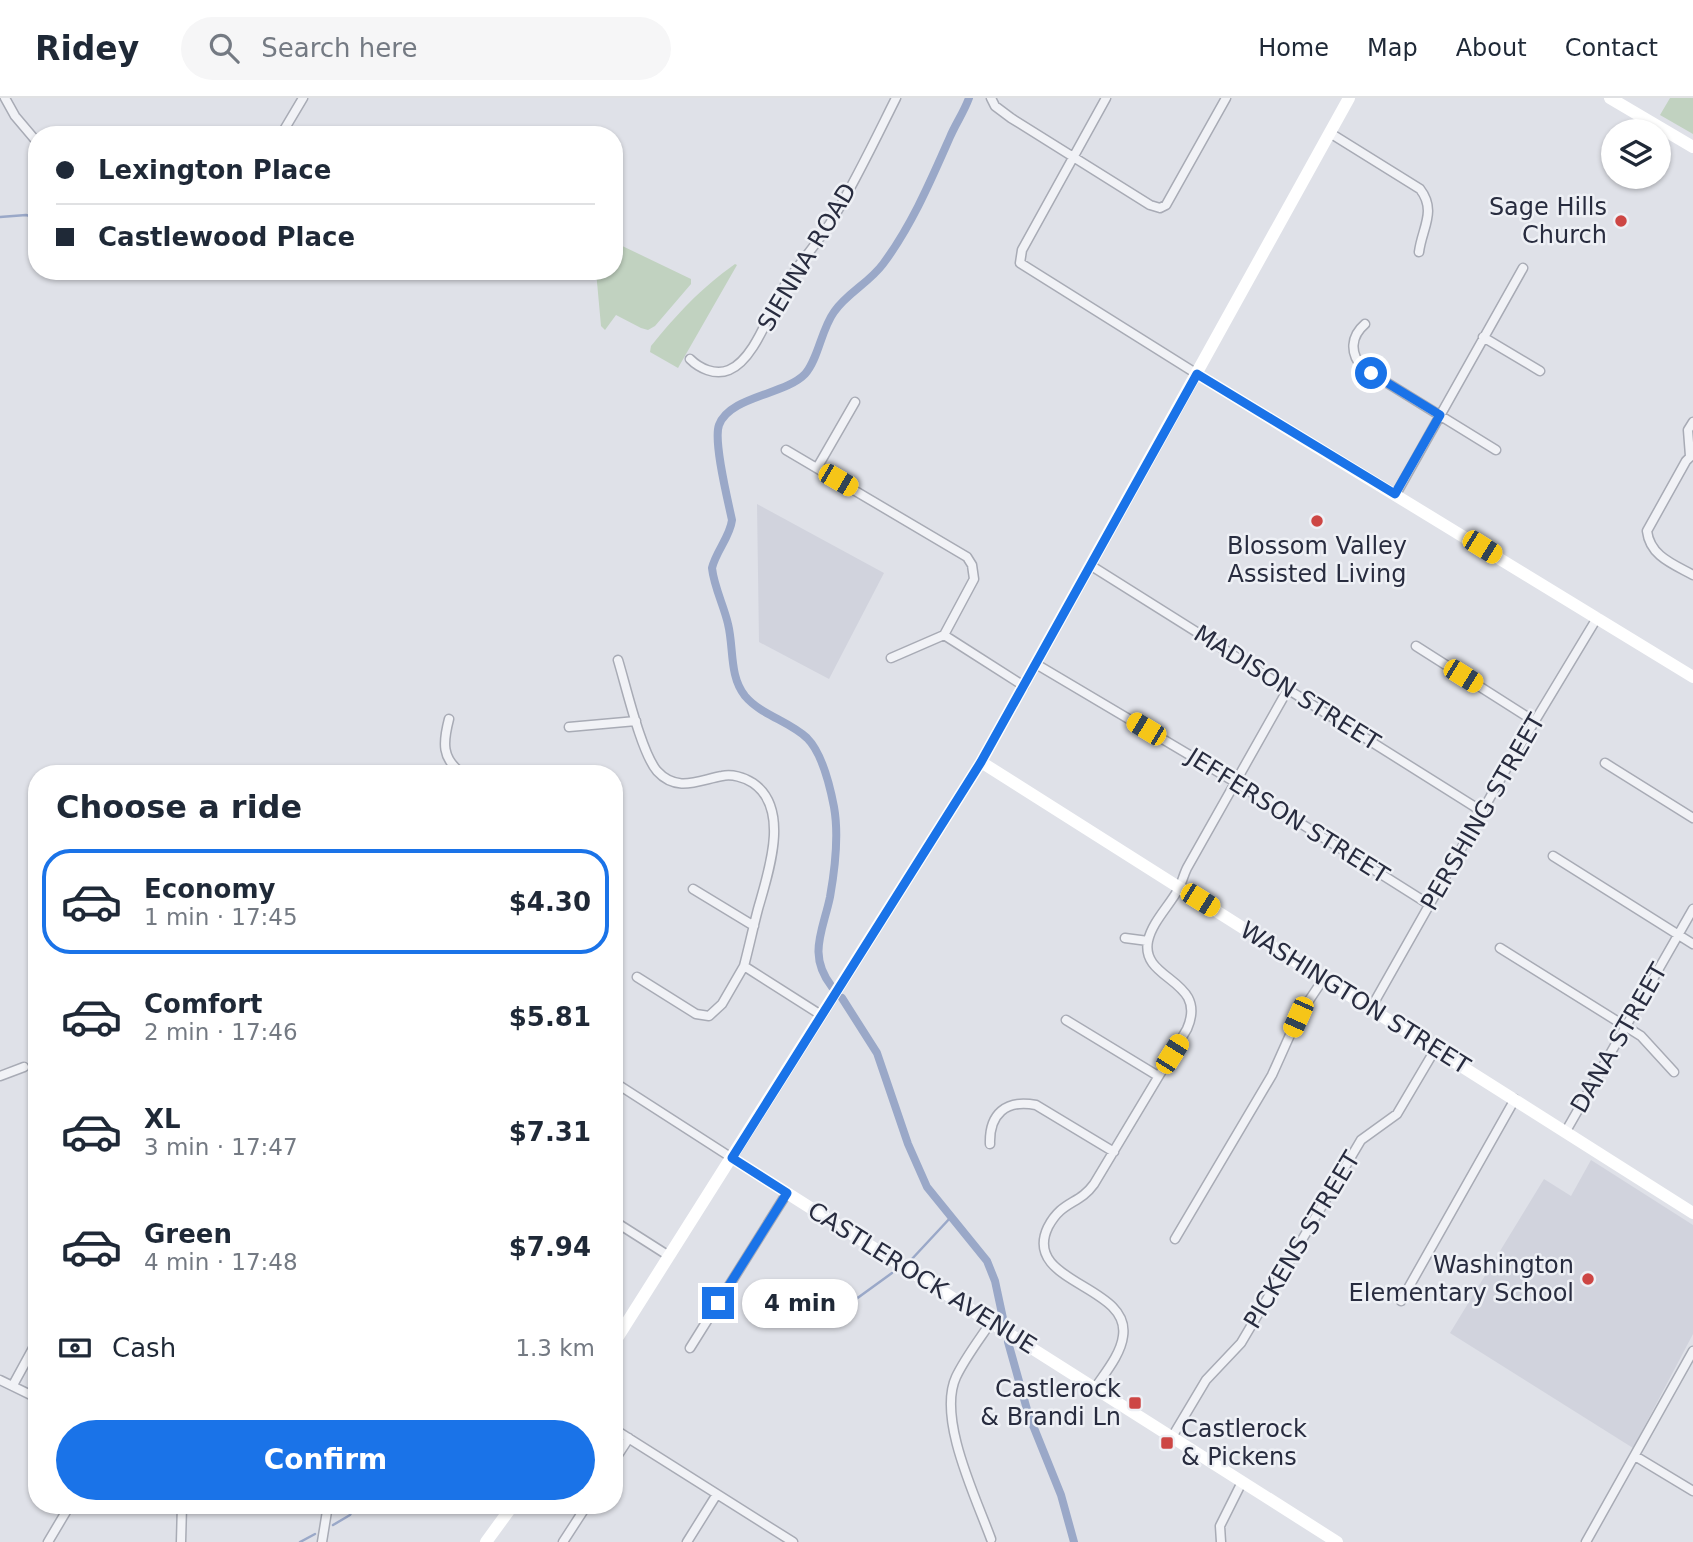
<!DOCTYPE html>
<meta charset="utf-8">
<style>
:root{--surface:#fff;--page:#f6f6f7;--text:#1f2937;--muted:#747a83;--line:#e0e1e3;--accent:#1a73e8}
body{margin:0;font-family:"DejaVu Sans",sans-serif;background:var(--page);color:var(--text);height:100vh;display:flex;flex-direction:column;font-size:26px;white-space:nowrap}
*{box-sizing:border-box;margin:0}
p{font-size:23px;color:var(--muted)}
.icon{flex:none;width:38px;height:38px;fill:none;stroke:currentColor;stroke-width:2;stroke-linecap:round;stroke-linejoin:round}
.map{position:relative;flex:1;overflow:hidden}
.sheet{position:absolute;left:28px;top:667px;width:595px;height:749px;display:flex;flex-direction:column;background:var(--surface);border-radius:28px;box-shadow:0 2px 5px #0004}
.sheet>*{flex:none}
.guide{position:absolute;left:28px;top:28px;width:595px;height:154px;border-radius:28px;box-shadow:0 2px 5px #0004;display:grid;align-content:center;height:154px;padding:0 28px;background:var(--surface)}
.tools{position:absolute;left:1601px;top:21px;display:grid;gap:14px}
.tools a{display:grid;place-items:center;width:70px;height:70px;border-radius:50%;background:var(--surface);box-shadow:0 2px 5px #0004;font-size:35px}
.end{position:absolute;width:32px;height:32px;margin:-16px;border:9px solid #1a73e8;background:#fff;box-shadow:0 0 0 4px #fff}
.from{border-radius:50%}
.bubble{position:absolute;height:49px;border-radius:24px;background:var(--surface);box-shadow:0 2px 5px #0004;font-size:23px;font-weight:800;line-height:49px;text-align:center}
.car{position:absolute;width:21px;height:42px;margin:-21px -10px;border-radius:9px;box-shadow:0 0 5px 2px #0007;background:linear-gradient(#f5c518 24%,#345 0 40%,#f5c518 0 76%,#345 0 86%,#f5c518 0)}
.guide b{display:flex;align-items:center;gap:24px;height:66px;font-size:26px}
.guide b+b{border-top:2px solid var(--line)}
.guide i{width:18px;height:18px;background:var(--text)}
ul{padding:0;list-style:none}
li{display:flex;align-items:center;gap:21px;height:105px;margin:0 14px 10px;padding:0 14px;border:4px solid transparent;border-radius:28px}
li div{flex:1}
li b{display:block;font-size:26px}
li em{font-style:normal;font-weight:800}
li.current{border-color:var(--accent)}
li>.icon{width:63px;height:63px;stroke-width:1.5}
h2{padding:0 28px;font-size:32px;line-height:84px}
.pay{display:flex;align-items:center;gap:18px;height:77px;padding:0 28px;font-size:26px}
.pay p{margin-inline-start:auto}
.button{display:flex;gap:14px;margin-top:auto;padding:14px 28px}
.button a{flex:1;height:80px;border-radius:42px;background:var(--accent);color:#fff;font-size:28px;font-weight:800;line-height:80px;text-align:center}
header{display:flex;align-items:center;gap:42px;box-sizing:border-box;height:98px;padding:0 35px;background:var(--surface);border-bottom:2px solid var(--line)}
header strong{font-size:33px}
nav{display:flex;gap:38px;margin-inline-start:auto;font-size:24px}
.search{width:490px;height:63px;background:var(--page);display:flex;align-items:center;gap:18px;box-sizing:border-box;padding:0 24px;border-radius:38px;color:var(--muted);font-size:26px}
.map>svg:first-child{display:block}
.built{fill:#d1d3dd}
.green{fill:#c1d2c0}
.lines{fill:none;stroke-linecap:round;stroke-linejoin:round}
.stream{stroke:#9aa8c8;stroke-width:2.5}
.canal{stroke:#9aa8c8;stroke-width:8}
.street-casing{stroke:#a8abb5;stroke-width:11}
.street{stroke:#f1f2f6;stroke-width:8}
.secondary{stroke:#fff;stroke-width:12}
.route{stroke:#1a73e8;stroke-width:9}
.poi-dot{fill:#cd4644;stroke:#eef0f5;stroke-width:2.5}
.labels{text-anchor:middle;stroke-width:5;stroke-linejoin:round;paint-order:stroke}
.poi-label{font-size:24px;fill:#282c3f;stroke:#eef0f5;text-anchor:end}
.street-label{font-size:24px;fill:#282c3f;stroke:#eef0f5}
</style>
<header>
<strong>Ridey</strong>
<div class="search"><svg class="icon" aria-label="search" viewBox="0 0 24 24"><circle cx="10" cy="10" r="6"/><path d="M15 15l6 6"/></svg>Search here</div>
<nav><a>Home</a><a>Map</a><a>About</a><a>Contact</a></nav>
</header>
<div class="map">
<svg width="1693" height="1444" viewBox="0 0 1693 1444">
<rect width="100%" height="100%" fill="#dfe1e8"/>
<!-- built -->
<path class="built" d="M 757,406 L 884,475 L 829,581 L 759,544 Z
M 1591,1062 L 1693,1127 L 1693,1236 L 1633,1350 L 1450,1235 L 1544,1081 L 1571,1098 Z"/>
<!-- green -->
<path class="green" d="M 1670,0 L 1693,0 L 1693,36 L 1660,17 Z
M 614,144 L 691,181 L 691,186 L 655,228 L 648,232 L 641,230 L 616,217 L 605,232 L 601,228 L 596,173 L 614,173 Z
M 735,166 L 737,167 L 678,270 L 650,254 L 651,248 C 678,215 700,191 735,166 Z"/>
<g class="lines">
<!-- stream -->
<path class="stream" d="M 0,119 L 26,117 L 37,120
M 911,1162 L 951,1119
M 830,1212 L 852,1204 L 892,1175
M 333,1427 L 350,1417 L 354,1410 L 376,1407
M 300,1444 L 315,1436"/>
<!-- canal -->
<path class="canal" d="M 832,889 C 807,857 823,833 830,799 C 835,771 839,737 834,709 C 830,688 822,655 807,640 C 789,623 761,617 745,598 C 729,578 734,550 728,526 C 724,508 714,489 712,470 C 716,453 730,439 732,422 C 728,403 713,343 719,327 C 730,298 785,297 805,276 C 818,262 821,232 834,214 C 847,195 869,185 883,166 C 912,127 931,82 950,39 C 956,25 964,14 969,0
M 842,900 L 877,955 L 908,1046 L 927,1089 L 987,1163 L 995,1183 L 1004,1225
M 1008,1244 L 1028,1315 L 1061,1397 L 1074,1444"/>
<defs>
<path id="street" d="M 5,0 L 15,18 L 37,44
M 991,0 L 995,8 L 1011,20 L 1150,107 L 1160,110 L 1166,107 L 1226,0
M 1106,0 L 1022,152 L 1020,165 L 1197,276
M 1330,35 L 1420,91 C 1437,113 1422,130 1419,154
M 281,37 L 303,0
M 1365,226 C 1351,238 1349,255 1363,270 L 1496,352
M 1483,239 L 1540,273
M 690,261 C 699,270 715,278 729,272 C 756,261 771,208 787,184 C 802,162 820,142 834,119 C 857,80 876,40 896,0
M 786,352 L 967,459 L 972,467 L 974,481 L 944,537
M 1693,356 L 1686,363 L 1647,433 C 1650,458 1673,466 1693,477
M 1690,358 L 1688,332 L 1693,324
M 817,370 L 855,304
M 1396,396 L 1523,170
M 1090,467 L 1483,714
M 944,537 L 1024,588
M 1416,548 L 1534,623
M 891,560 L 944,537
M 618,562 C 626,588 641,654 657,673 C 677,695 699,682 722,678 C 732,676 744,679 753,685 C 791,711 768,775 758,811 C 753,830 749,849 744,868 L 821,917
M 1036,566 L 1235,684 L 1430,807
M 449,621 C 443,644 441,661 463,676
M 569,629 L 636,623
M 1605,665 L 1693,720
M 1553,758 L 1693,846
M 693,791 L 754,828
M 1125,840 L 1148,843
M 1500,850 L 1641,938 L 1674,974
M 637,879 L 696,916 L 709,918 L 722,906 L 744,868
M 1371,910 L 1509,666 L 1597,520
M 1066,922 L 1158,978
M 0,978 L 24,969
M 614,984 L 732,1060
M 1566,1033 L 1693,811
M 990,1046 C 989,1016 1006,1001 1036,1007 L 1114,1054
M 614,1123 L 669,1158
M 1175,1141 L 1272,977 L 1298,919 L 1324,880
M 1401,1203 L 1515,1001
M 690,1250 L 787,1095
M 0,1282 L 37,1300
M 13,1287 L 37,1243
M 1095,1290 C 1105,1275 1121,1256 1123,1238 C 1131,1187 1021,1185 1048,1129 C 1062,1102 1079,1107 1094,1086 L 1187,931 C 1209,881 1140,883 1148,843 C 1152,824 1170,807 1179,790 C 1182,784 1184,776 1187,770 L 1288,591
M 614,1331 L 793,1444
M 1172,1339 L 1206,1282 L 1241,1245 L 1361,1042 L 1397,1016 L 1436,950
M 1635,1358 L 1693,1393
M 614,1363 L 629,1340
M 991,1441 C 976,1400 937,1320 956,1279 C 965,1260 979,1242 991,1224
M 48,1444 L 70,1407
M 181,1444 L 182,1407
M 322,1444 L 328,1407
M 563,1444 L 587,1407
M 687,1444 L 717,1396
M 1221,1444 L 1220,1428 L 1242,1384
M 1586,1444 L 1693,1253"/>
</defs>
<!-- street casing -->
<use href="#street" class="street-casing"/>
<!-- street -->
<use href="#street" class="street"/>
<!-- secondary -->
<path class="secondary" d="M 1610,0 L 1693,49
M 1197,276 L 1693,579
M 981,664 L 1693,1115
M 732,1060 L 1337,1444
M 614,1245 L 981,664 L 1349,0
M 486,1444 L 513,1407"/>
</g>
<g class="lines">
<!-- route -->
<path class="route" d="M 718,1205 L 787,1095 L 732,1060 L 981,664 L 1197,276 L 1395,396 L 1440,317 L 1371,275"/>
</g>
<!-- markers -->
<g class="poi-dot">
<circle cx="1621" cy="123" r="7"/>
<circle cx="1317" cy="423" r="7"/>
<circle cx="1588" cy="1181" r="7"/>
<rect x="1128" y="1298" width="14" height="14" rx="3.5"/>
<rect x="1160" y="1338" width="14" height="14" rx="3.5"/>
</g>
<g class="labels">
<!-- poi labels -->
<g class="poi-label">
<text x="1607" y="117">Sage Hills<tspan x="1607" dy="28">Church</tspan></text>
<text x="1317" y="456" text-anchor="middle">Blossom Valley<tspan x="1317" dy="28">Assisted Living</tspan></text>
<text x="1574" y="1175">Washington<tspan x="1574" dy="28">Elementary School</tspan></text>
<text x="1121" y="1299">Castlerock<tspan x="1121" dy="28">&amp; Brandi Ln</tspan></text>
<text x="1181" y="1339" text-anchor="start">Castlerock<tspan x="1181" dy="28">&amp; Pickens</tspan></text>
</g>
<!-- street labels -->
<g class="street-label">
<text transform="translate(807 159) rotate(-59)" y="8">SIENNA ROAD</text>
<text transform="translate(1287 590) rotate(32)" y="8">MADISON STREET</text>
<text transform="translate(1483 714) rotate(-60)" y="8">PERSHING STREET</text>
<text transform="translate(1288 718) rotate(32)" y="8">JEFFERSON STREET</text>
<text transform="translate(1355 900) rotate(32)" y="8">WASHINGTON STREET</text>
<text transform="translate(1619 940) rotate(-60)" y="8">DANA STREET</text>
<text transform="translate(1302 1142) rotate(-59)" y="8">PICKENS STREET</text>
<text transform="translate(922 1180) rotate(32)" y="8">CASTLEROCK AVENUE</text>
</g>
</g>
</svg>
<div class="tools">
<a><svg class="icon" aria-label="layers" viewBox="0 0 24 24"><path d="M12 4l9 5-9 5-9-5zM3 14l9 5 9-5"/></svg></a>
</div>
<i class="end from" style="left:1371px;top:275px"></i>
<i class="end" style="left:718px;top:1205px"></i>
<div class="bubble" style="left:742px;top:1181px;width:116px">4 min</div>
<i class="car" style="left:838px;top:382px;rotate:120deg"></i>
<i class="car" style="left:1482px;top:449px;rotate:122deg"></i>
<i class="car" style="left:1463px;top:578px;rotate:122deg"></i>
<i class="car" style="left:1146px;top:631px;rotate:301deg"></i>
<i class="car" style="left:1200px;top:802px;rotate:122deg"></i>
<i class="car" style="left:1298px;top:919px;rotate:204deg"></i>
<i class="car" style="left:1172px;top:956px;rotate:32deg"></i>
<div class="guide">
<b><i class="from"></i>Lexington Place</b>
<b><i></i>Castlewood Place</b>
</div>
<section class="sheet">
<h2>Choose a ride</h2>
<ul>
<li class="current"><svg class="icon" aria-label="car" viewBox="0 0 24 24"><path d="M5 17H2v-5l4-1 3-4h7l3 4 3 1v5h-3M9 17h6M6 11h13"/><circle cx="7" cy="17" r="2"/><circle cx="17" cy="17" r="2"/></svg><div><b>Economy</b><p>1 min · 17:45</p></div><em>$4.30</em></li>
<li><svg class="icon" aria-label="car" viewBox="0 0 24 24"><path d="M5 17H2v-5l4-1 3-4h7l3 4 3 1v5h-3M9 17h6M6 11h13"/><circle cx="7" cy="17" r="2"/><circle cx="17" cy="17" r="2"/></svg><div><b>Comfort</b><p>2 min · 17:46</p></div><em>$5.81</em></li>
<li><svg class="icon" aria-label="car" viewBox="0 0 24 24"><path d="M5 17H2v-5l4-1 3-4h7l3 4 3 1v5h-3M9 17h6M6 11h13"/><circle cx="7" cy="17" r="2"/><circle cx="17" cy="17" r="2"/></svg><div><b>XL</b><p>3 min · 17:47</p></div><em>$7.31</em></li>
<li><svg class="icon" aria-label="car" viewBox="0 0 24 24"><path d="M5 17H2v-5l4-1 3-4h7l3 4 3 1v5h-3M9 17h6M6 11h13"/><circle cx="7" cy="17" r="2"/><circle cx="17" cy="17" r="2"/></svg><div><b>Green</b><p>4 min · 17:48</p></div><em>$7.94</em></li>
</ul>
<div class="pay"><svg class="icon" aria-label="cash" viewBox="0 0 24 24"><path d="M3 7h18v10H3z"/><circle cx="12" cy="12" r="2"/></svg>Cash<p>1.3 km</p></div>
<div class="button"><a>Confirm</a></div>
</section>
</div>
